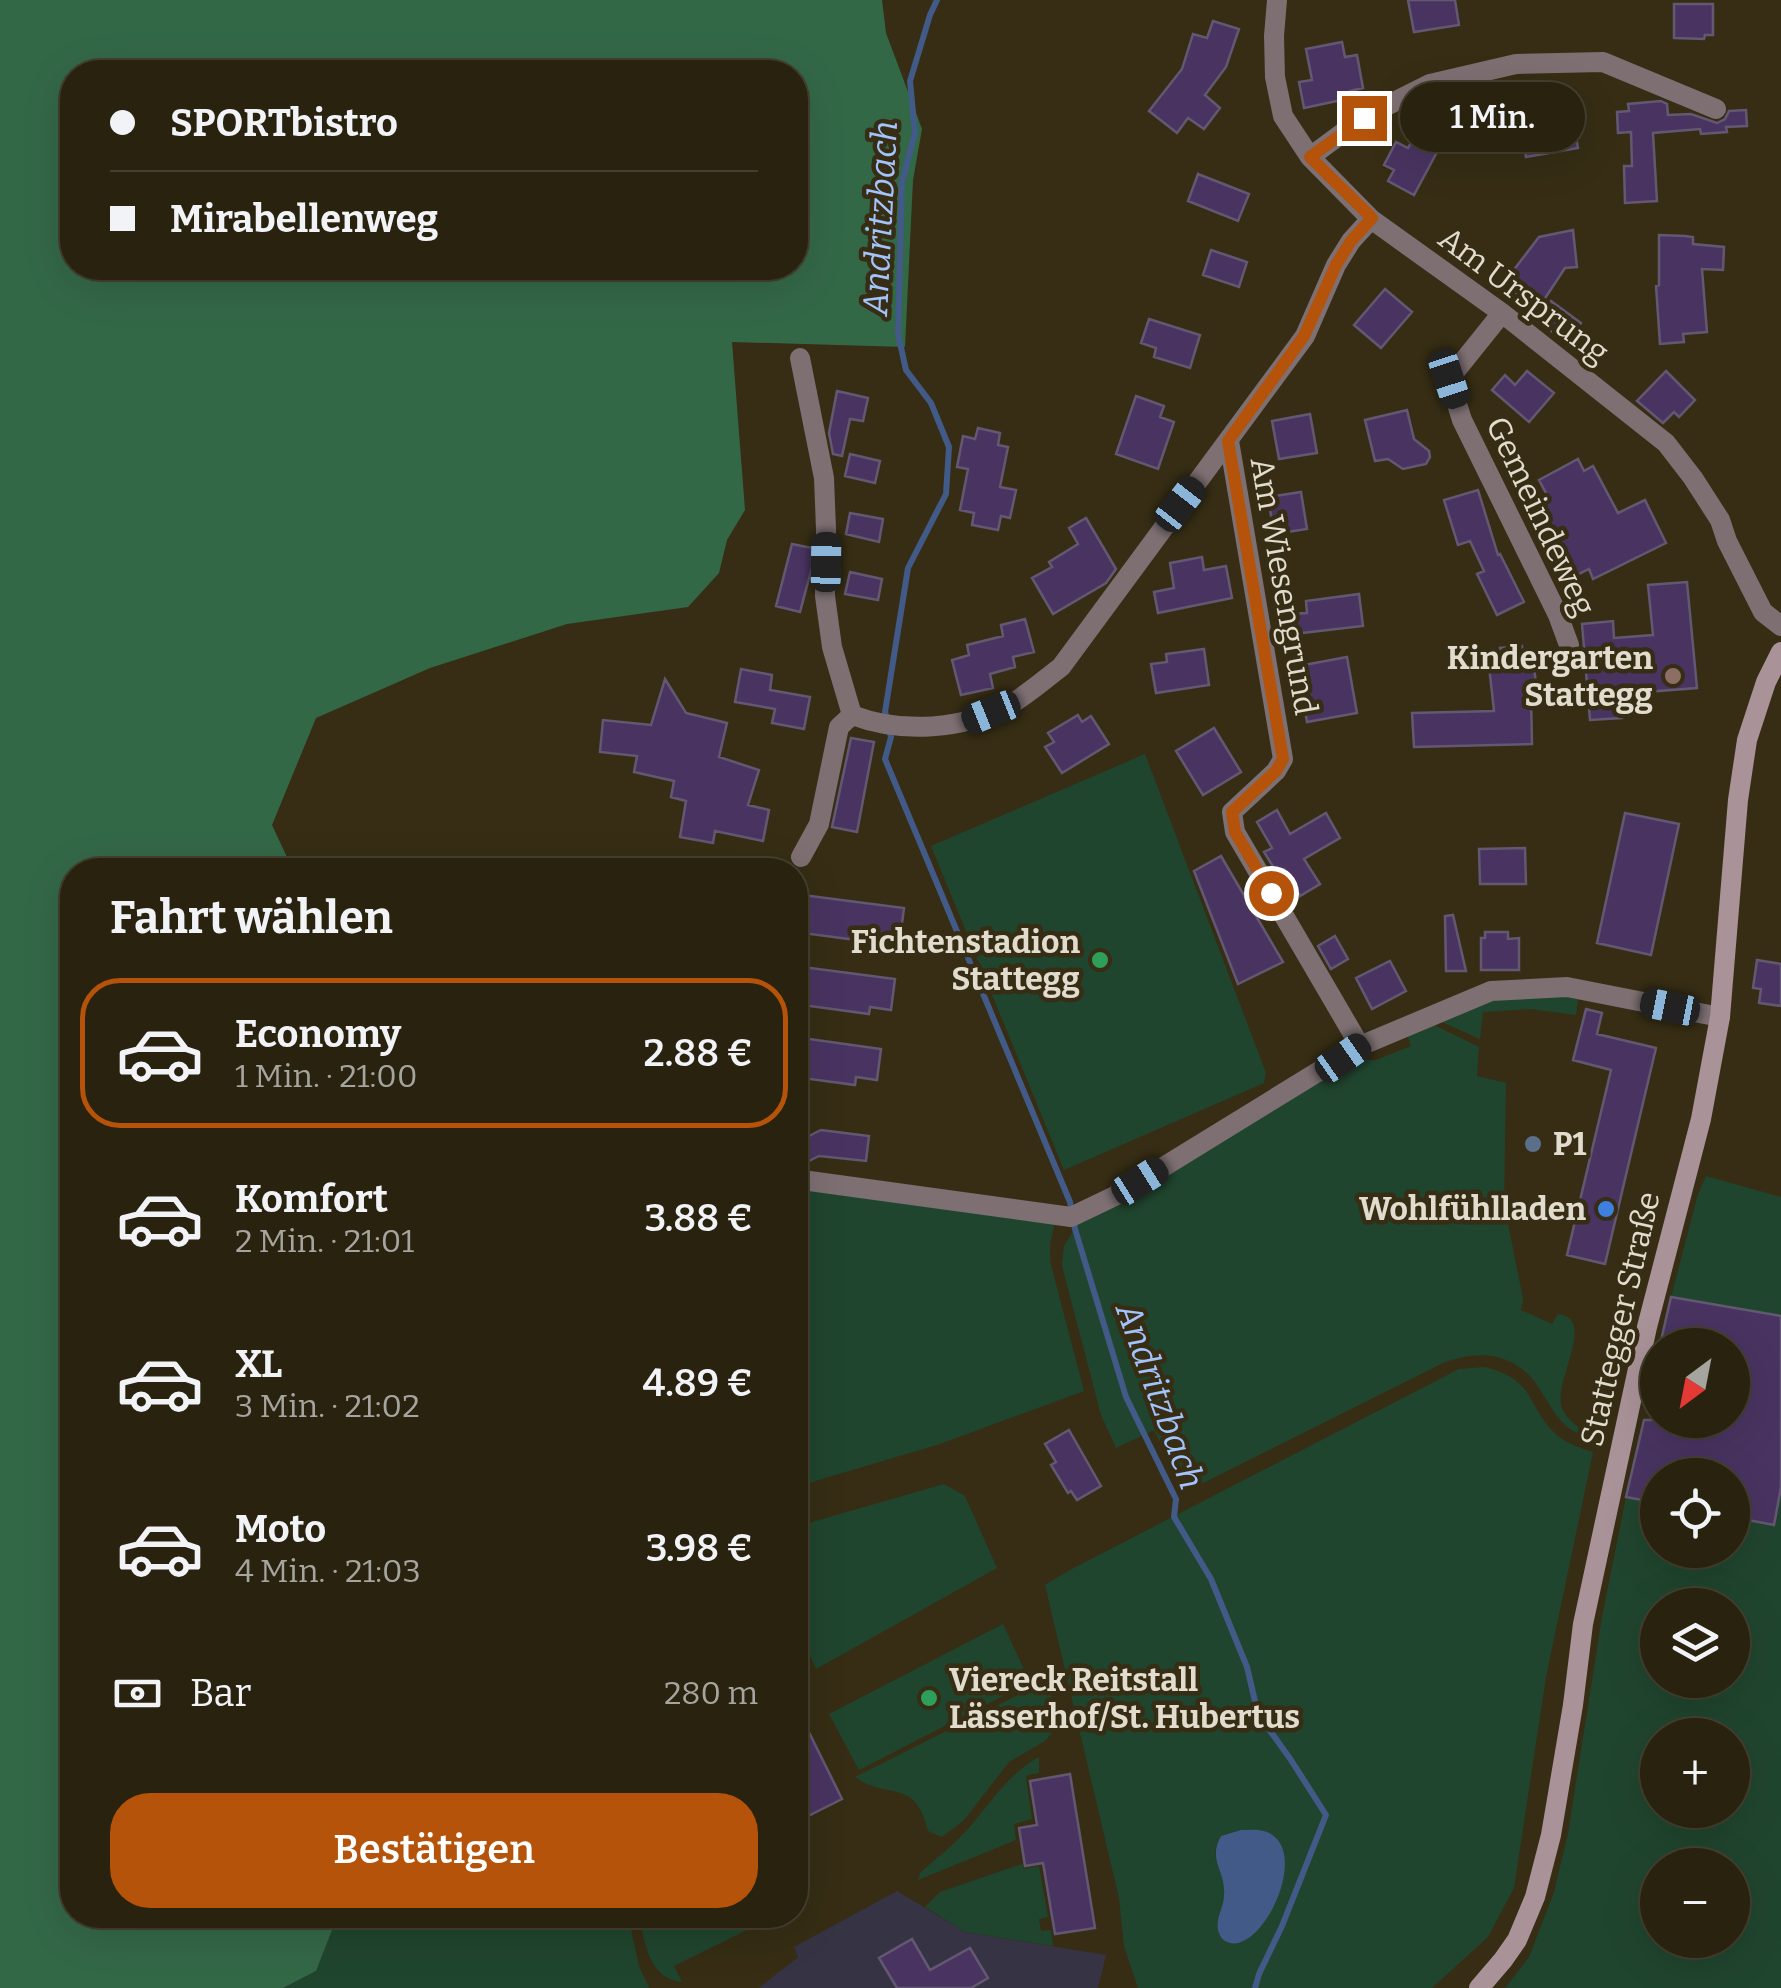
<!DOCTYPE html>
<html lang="de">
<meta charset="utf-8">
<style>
:root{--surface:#28220f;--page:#302a18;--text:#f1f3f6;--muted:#a5a49e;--line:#443f2f;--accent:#b45309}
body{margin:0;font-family:Bitter,serif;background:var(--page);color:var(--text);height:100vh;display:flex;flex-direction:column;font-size:38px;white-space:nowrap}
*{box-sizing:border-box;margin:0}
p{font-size:32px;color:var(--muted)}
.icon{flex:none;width:55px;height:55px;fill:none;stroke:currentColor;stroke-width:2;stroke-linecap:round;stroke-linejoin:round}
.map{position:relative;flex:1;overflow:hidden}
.panel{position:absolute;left:60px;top:858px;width:748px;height:1070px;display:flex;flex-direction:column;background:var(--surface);border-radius:40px;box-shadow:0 10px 40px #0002,0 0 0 2px var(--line)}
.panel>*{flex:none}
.top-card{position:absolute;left:60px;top:60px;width:748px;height:220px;border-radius:40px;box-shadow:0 10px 40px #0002,0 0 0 2px var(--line);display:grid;align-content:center;height:220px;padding:0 50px;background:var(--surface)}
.needle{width:65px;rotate:212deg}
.buttons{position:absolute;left:1640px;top:1328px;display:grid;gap:20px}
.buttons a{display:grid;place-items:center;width:110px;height:110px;border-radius:50%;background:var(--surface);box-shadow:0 10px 40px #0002,0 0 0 2px var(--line);font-size:50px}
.end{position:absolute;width:45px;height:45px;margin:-22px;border:12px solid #b45309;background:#fff;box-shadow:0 0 0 5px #fff}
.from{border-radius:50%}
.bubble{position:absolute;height:70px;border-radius:35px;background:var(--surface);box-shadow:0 10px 40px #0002,0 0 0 2px var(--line);font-size:32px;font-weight:600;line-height:70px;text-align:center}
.car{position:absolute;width:30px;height:60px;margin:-30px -15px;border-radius:12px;box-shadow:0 0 8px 2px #0007;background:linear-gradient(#222 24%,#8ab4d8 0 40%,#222 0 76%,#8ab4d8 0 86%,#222 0)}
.top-card b{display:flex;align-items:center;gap:35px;height:95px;font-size:38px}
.top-card b+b{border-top:2px solid var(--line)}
.top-card i{width:25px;height:25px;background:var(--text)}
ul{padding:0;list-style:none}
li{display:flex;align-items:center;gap:30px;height:150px;margin:0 20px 15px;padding:0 30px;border:5px solid transparent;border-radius:40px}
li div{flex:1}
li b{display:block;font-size:38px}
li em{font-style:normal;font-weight:600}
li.active{border-color:var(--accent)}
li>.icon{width:90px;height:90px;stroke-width:1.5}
h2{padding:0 50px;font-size:45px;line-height:120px}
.pay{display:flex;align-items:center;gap:25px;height:110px;padding:0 50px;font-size:38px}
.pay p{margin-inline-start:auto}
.action{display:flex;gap:20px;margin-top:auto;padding:20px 50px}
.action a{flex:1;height:115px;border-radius:40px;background:var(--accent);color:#fff;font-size:40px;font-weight:600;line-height:115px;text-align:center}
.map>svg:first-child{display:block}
.commercial{fill:#363344}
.green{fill:#20452e;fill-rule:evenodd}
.forest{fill:#336847;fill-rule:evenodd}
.water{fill:#425a87}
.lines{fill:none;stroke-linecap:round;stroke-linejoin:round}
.stream{stroke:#425a87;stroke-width:6}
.building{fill:#493461;stroke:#635871;stroke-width:2.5}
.street{stroke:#7d6f72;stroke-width:20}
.secondary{stroke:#aa9398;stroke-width:20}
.route{stroke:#b45309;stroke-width:12}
.education-dot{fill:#8d6e63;stroke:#362d14;stroke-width:4}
.leisure-dot{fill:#2e9e5b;stroke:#362d14;stroke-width:4}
.service-dot{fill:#5c6f8a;stroke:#362d14;stroke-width:4}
.shop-dot{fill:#3f7fe0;stroke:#362d14;stroke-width:4}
.labels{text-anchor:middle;stroke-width:9;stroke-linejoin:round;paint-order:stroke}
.street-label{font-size:32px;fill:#e1dccd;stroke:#362d14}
.poi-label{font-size:32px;font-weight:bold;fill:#e1dccd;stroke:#362d14;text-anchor:end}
.water-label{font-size:35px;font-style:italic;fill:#a3c3fb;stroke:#362d14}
</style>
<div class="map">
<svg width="1781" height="1988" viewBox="0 0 1781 1988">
<rect width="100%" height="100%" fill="#362d14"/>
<!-- commercial -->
<path class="commercial" d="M 897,1891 L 965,1932 L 1106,1955 L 1098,1988 L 759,1988 L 798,1957 L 794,1947 Z"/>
<!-- green -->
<path class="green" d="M 1145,754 L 1266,1073 L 1264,1083 L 1064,1170 L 931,846 Z
M 1555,995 L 1578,999 L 1576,1015 L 1531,1009 L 1483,1012 L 1480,1039 L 1435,1019 L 1480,1002 Z
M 1430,1023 L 1479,1047 L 1477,1076 L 1506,1083 L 1504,1204 L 1523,1299 L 1521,1310 L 1552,1324 L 1558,1314 C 1598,1318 1552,1383 1562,1408 C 1567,1421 1581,1429 1592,1436 L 1592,1439 C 1562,1430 1556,1415 1541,1391 C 1518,1353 1482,1348 1443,1363 L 1185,1492 L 1154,1430 L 1116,1448 L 1101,1415 L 1062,1266 L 1064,1246 L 1080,1220 L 1348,1060 L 1376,1060 L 1411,1046 L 1407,1034 Z
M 1706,1176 L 1781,1197 L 1781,1316 L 1671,1297 L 1698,1194 Z
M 814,1188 L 1055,1223 L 1050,1243 L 1050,1261 L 1084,1391 L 940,1444 L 795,1487 L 795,1190 Z
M 1484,1367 C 1538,1380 1524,1405 1557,1435 C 1567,1444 1581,1448 1593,1452 L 1546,1677 L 1514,1888 L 1488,1937 L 1432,1988 L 1138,1988 L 1124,1946 L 1119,1898 L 1045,1585 L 1068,1571 L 1459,1369 ZM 1241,1830 L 1265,1831 L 1219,1935 C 1218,1917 1226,1902 1224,1884 C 1221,1863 1208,1859 1221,1836 Z
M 944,1484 L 965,1496 L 997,1568 L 816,1669 L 795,1624 L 795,1527 Z
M 1781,1489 L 1781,1988 L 1505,1988 L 1529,1957 L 1554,1892 L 1568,1833 L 1602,1617 L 1626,1497 L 1657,1503 L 1658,1550 L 1732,1550 L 1733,1517 L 1773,1525 ZM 1658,1605 L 1732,1605 L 1732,1680 L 1658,1680 ZM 1658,1735 L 1732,1735 L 1732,1810 L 1658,1810 ZM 1658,1865 L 1732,1865 L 1732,1940 L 1658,1940 Z
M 1003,1624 L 1030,1682 L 859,1770 L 829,1714 Z
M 1038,1685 L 1051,1693 L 1057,1717 L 1055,1729 L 1045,1741 L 1009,1762 L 964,1820 L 942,1837 L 928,1831 C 915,1776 888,1801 855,1777 Z
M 1039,1757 L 1039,1773 L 1028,1775 L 1026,1778 L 1032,1819 L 1014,1824 L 1016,1840 L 918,1880 L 920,1873 C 936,1858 953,1846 967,1830 C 990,1804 1008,1774 1039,1757 Z
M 1022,1864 L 1024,1869 L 1039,1866 L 1048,1917 L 1039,1919 L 1041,1931 L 1051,1930 L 1053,1946 L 965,1932 L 925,1907 L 940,1892 Z
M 338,1915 L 628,1915 L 639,1966 L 649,1988 L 283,1988 L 316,1971 Z
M 639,1915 L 777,1915 L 674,1966 L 682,1982 C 648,1979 645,1942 639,1915 Z"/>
<!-- forest -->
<path class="forest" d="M 0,0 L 882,0 L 886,33 L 922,129 L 913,180 L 905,347 L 732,342 L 745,510 L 727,540 L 719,573 L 688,607 L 567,624 L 430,668 L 316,718 L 272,825 L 293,870 L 72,870 L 72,1915 L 338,1915 L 316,1971 L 283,1988 L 0,1988 ZM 72,72 L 795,72 L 795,268 L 72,268 Z"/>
<!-- water -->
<path class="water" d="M 1241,1830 C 1248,1830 1257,1829 1264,1831 C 1313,1845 1265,1951 1230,1943 C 1224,1941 1221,1939 1219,1933 C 1214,1920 1224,1908 1224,1895 C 1226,1870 1207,1861 1221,1836 Z"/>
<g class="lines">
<!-- stream -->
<path class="stream" d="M 887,718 L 885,712 L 908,568 L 946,494 L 949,447 L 931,403 L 906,370 L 898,334 L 902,182 L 915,133 L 910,81 L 930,15 L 937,0
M 889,730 L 891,737 L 885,759 L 1070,1202 L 1075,1229 L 1126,1397 L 1176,1499 L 1174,1517 L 1211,1579 L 1247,1667 L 1258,1714 L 1291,1760 L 1326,1815 L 1282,1926 L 1259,1974 L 1255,1988"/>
</g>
<!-- building -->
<path class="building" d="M 1408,0 L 1455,0 L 1459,25 L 1414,32 Z
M 1674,4 L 1713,4 L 1713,35 L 1705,35 L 1704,39 L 1674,38 Z
M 1213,21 L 1239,29 L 1226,67 L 1205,95 L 1220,108 L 1204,129 L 1188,118 L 1177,133 L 1149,111 L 1182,69 L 1193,34 L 1207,38 Z
M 1342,42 L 1345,57 L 1357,55 L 1363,88 L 1350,91 L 1351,98 L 1304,108 L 1299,82 L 1312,80 L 1306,49 Z
M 1661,101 L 1667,104 L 1668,115 L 1691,114 L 1717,123 L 1725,119 L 1729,111 L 1746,110 L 1747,126 L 1726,127 L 1727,132 L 1701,134 L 1700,129 L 1653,133 L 1657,201 L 1625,203 L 1624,166 L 1632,166 L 1631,132 L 1618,133 L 1617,112 L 1629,111 L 1628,104 Z
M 1572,113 L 1578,148 L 1526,157 L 1520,121 Z
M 1413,139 L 1437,152 L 1414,195 L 1388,181 L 1394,170 L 1384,165 L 1396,142 L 1408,148 Z
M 1198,174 L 1249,194 L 1238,221 L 1188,201 Z
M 1573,230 L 1577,267 L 1565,268 L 1538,309 L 1503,284 L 1539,237 Z
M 1659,235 L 1685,236 L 1693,237 L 1693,244 L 1724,247 L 1723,270 L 1702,269 L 1707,332 L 1683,334 L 1684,342 L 1660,344 L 1656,286 L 1659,285 Z
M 1211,250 L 1247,262 L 1239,287 L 1203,275 Z
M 1385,289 L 1412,312 L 1381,348 L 1354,325 Z
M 1551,301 L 1581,323 L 1567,342 L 1537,321 Z
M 1149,319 L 1200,335 L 1190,368 L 1154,357 L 1156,348 L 1141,343 Z
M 1527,371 L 1554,393 L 1529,422 L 1492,390 L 1505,375 L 1515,385 Z
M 1666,371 L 1695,400 L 1679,417 L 1674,412 L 1663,423 L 1637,401 Z
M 837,391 L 868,398 L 863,421 L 850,419 L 842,456 L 833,454 L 829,433 Z
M 1136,396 L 1164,406 L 1160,417 L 1174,422 L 1158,469 L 1116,454 Z
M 1407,410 L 1414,439 L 1429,451 L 1430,457 L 1426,464 L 1403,469 L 1388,459 L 1375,461 L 1365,420 Z
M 1310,414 L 1317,453 L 1279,459 L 1272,421 Z
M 978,428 L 1000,433 L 998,445 L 1008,447 L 1000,487 L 1016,490 L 1010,518 L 1001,516 L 998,530 L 972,525 L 974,513 L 960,510 L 968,469 L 957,467 L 963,436 L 975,439 Z
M 850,454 L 880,461 L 875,483 L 845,476 Z
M 1578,459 L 1584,471 L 1593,466 L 1618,513 L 1645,500 L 1666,543 L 1593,579 L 1589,569 L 1561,583 L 1540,539 L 1550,534 L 1534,505 L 1548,497 L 1539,480 Z
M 1478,490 L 1498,555 L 1500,554 L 1524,602 L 1497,615 L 1477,574 L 1484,571 L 1470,541 L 1458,545 L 1444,500 Z
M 1301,492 L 1307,529 L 1274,534 L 1268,497 Z
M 850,513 L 883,519 L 879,542 L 846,534 Z
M 1086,518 L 1116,569 L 1106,583 L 1053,614 L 1032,578 L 1052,567 L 1049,562 L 1078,544 L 1069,528 Z
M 792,544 L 812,548 L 812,567 L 800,612 L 776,606 Z
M 1202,557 L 1204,570 L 1226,566 L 1232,598 L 1158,613 L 1154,592 L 1174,588 L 1170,563 Z
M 850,572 L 882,579 L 878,600 L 845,594 Z
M 1687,582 L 1697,688 L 1633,693 L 1634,701 L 1621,702 L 1622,718 L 1590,720 L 1582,624 L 1613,621 L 1614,638 L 1653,635 L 1648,585 Z
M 1359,594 L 1363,626 L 1293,634 L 1290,614 L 1307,613 L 1306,601 Z
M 1025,619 L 1034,652 L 1013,657 L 1015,667 L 990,674 L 993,688 L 961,695 L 952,660 L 969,655 L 967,645 L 1003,636 L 1001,625 Z
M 1522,646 L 1523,656 L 1533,655 L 1537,695 L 1531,696 L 1532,744 L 1414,747 L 1412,713 L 1494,711 L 1488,657 L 1501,656 L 1500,648 Z
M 1204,649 L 1209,685 L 1156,693 L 1151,664 L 1167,662 L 1166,654 Z
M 1347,657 L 1357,713 L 1307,722 L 1301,688 L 1308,687 L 1304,665 Z
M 741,669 L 772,675 L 770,690 L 810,697 L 804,729 L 772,723 L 775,709 L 735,702 Z
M 665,679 L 686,713 L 727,723 L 719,757 L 759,770 L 748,805 L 769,810 L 763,841 L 715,831 L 713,843 L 680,837 L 686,801 L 671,797 L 674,781 L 634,772 L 637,756 L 600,752 L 603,720 L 651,725 Z
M 1078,715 L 1082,722 L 1091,716 L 1109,744 L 1062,773 L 1045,747 L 1054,742 L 1048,733 Z
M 1214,728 L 1241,772 L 1203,795 L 1176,751 Z
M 851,738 L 874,742 L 857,832 L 832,827 Z
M 1277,810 L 1290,834 L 1326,813 L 1340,838 L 1304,859 L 1320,884 L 1300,896 L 1284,869 L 1277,873 L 1264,852 L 1272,848 L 1257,822 Z
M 1625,813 L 1679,824 L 1651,955 L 1597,943 Z
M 1525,848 L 1526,884 L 1480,884 L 1479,849 Z
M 1221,856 L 1283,962 L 1238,984 L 1194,871 Z
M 795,894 L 904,908 L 900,939 L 879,936 L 879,943 L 795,932 Z
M 1453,915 L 1466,971 L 1446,971 L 1445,916 Z
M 1485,932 L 1508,932 L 1508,939 L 1519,938 L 1519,970 L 1481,970 L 1481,938 L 1485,938 Z
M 1335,936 L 1348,959 L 1331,969 L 1318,946 Z
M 1757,960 L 1781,964 L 1781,1006 L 1759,1003 L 1761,989 L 1753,988 Z
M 1390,961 L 1406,991 L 1372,1009 L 1356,978 Z
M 795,966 L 895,979 L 891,1010 L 870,1007 L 869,1014 L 795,1004 Z
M 1586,1009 L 1602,1013 L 1597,1034 L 1656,1048 L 1605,1264 L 1567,1255 L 1611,1070 L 1573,1060 Z
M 795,1037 L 881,1049 L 877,1080 L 856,1077 L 855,1085 L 795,1077 Z
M 821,1130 L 869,1136 L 866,1161 L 819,1156 L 799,1166 L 795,1165 L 795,1143 Z
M 1671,1297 L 1781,1316 L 1781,1487 L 1774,1525 L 1732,1517 L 1732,1475 L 1658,1475 L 1658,1503 L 1626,1497 L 1644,1420 L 1732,1420 L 1732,1345 L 1660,1345 Z
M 1069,1430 L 1101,1486 L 1077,1500 L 1071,1491 L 1068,1493 L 1051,1465 L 1056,1462 L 1045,1444 Z
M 795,1704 L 842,1799 L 806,1817 L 795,1794 Z
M 1070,1774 L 1095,1928 L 1055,1934 L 1043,1863 L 1025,1866 L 1019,1828 L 1037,1825 L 1030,1781 Z
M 912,1939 L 930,1970 L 970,1948 L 988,1978 L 971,1988 L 897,1988 L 879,1958 Z"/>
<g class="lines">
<!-- street -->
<path class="street" d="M 1277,0 L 1274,36 L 1275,77 L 1283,116 L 1310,157 L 1371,219 L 1502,313 L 1666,443 L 1693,478 L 1720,520 L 1727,541 L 1763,612 L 1781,626
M 1310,157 L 1364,117 L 1430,84 L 1516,64 L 1603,62 L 1716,109
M 1502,313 L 1449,379 L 1462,420 L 1558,615 L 1569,645
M 800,358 L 824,478 L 826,529 L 825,596 L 832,647 L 852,715
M 1229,441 L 1283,759 L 1276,771 L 1232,812 L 1235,832 L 1360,1046
M 852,715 C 902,734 963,730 1011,704 C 1028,694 1045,679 1061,667 L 1305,336 L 1336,265 L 1351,241 L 1371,219
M 801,857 L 819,824 L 839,727 L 852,715
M 795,1179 L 1071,1217 L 1121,1193 L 1360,1046 L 1491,991 L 1567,987 L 1720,1017"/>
<!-- secondary -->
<path class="secondary" d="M 1479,1988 L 1503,1960 L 1517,1940 L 1535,1897 L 1551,1835 L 1573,1705 L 1583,1624 L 1647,1327 L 1701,1119 L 1720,1017 L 1738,800 L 1747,740 L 1766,682 L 1781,652"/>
</g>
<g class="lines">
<!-- route -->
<path class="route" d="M 1271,893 L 1235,832 L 1232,812 L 1276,771 L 1283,759 L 1228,441 L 1304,336 L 1336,265 L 1351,241 L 1372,218 L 1310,157 L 1364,118"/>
</g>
<!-- markers -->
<circle class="education-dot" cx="1673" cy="676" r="10"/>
<g class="leisure-dot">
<circle cx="1100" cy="960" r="10"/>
<circle cx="929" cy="1698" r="10"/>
</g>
<circle class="service-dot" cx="1533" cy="1144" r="10"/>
<circle class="shop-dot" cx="1606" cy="1209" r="10"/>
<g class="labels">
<!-- street labels -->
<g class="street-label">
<text transform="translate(1524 295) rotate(37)" y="11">Am Ursprung</text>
<text transform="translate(1541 516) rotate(65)" y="11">Gemeindeweg</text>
<text transform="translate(1284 586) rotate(80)" y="11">Am Wiesengrund</text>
<text transform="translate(1620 1319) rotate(-77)" y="11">Stattegger Straße</text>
</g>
<!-- poi labels -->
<g class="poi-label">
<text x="1653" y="669">Kindergarten<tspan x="1653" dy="37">Stattegg</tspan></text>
<text x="1080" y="953">Fichtenstadion<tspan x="1080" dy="37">Stattegg</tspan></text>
<text x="1553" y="1155" text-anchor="start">P1</text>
<text x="1586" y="1220">Wohlfühlladen</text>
<text x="949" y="1691" text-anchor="start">Viereck Reitstall<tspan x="949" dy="37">Lässerhof/St. Hubertus</tspan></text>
</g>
<!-- water labels -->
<g class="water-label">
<text transform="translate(880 218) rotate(-87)" y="12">Andritzbach</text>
<text transform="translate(1160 1396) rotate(70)" y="12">Andritzbach</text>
</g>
</g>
</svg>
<div class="buttons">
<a><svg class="needle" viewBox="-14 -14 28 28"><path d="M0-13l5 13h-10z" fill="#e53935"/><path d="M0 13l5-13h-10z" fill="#a5a49e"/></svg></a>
<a><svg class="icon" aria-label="locate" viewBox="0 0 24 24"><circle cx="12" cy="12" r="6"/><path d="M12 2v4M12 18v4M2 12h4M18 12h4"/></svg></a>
<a><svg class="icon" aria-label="layers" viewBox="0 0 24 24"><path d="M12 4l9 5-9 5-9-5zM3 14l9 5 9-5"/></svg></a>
<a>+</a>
<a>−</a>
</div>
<i class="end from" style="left:1271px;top:893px"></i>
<i class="end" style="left:1364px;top:118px"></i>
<div class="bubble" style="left:1400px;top:82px;width:185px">1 Min.</div>
<i class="car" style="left:1449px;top:379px;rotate:162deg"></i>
<i class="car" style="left:1180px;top:504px;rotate:38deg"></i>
<i class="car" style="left:826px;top:562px;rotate:1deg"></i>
<i class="car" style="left:991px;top:712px;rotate:248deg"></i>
<i class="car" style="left:1670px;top:1007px;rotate:281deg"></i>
<i class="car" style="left:1343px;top:1058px;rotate:55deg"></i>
<i class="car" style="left:1140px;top:1181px;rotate:58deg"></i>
<div class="top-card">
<b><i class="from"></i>SPORTbistro</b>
<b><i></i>Mirabellenweg</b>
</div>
<section class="panel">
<h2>Fahrt wählen</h2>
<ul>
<li class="active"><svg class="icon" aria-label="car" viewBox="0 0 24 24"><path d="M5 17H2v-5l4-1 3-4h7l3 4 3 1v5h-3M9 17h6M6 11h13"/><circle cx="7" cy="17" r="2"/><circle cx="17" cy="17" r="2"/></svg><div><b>Economy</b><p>1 Min. · 21:00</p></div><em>2.88 €</em></li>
<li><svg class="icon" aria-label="car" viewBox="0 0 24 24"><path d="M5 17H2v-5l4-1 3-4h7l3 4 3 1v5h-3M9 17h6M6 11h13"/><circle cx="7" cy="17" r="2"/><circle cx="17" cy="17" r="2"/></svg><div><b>Komfort</b><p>2 Min. · 21:01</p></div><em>3.88 €</em></li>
<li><svg class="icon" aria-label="car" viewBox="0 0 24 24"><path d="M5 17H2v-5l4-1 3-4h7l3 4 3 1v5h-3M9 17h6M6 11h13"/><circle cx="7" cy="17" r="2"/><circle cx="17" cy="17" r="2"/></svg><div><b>XL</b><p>3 Min. · 21:02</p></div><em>4.89 €</em></li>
<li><svg class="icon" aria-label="car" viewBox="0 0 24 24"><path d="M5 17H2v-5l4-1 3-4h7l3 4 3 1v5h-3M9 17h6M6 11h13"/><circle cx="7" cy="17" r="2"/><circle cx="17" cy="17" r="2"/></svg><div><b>Moto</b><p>4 Min. · 21:03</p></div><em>3.98 €</em></li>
</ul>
<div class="pay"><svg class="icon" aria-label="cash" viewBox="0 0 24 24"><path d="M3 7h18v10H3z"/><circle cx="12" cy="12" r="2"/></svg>Bar<p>280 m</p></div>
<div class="action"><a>Bestätigen</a></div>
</section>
</div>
